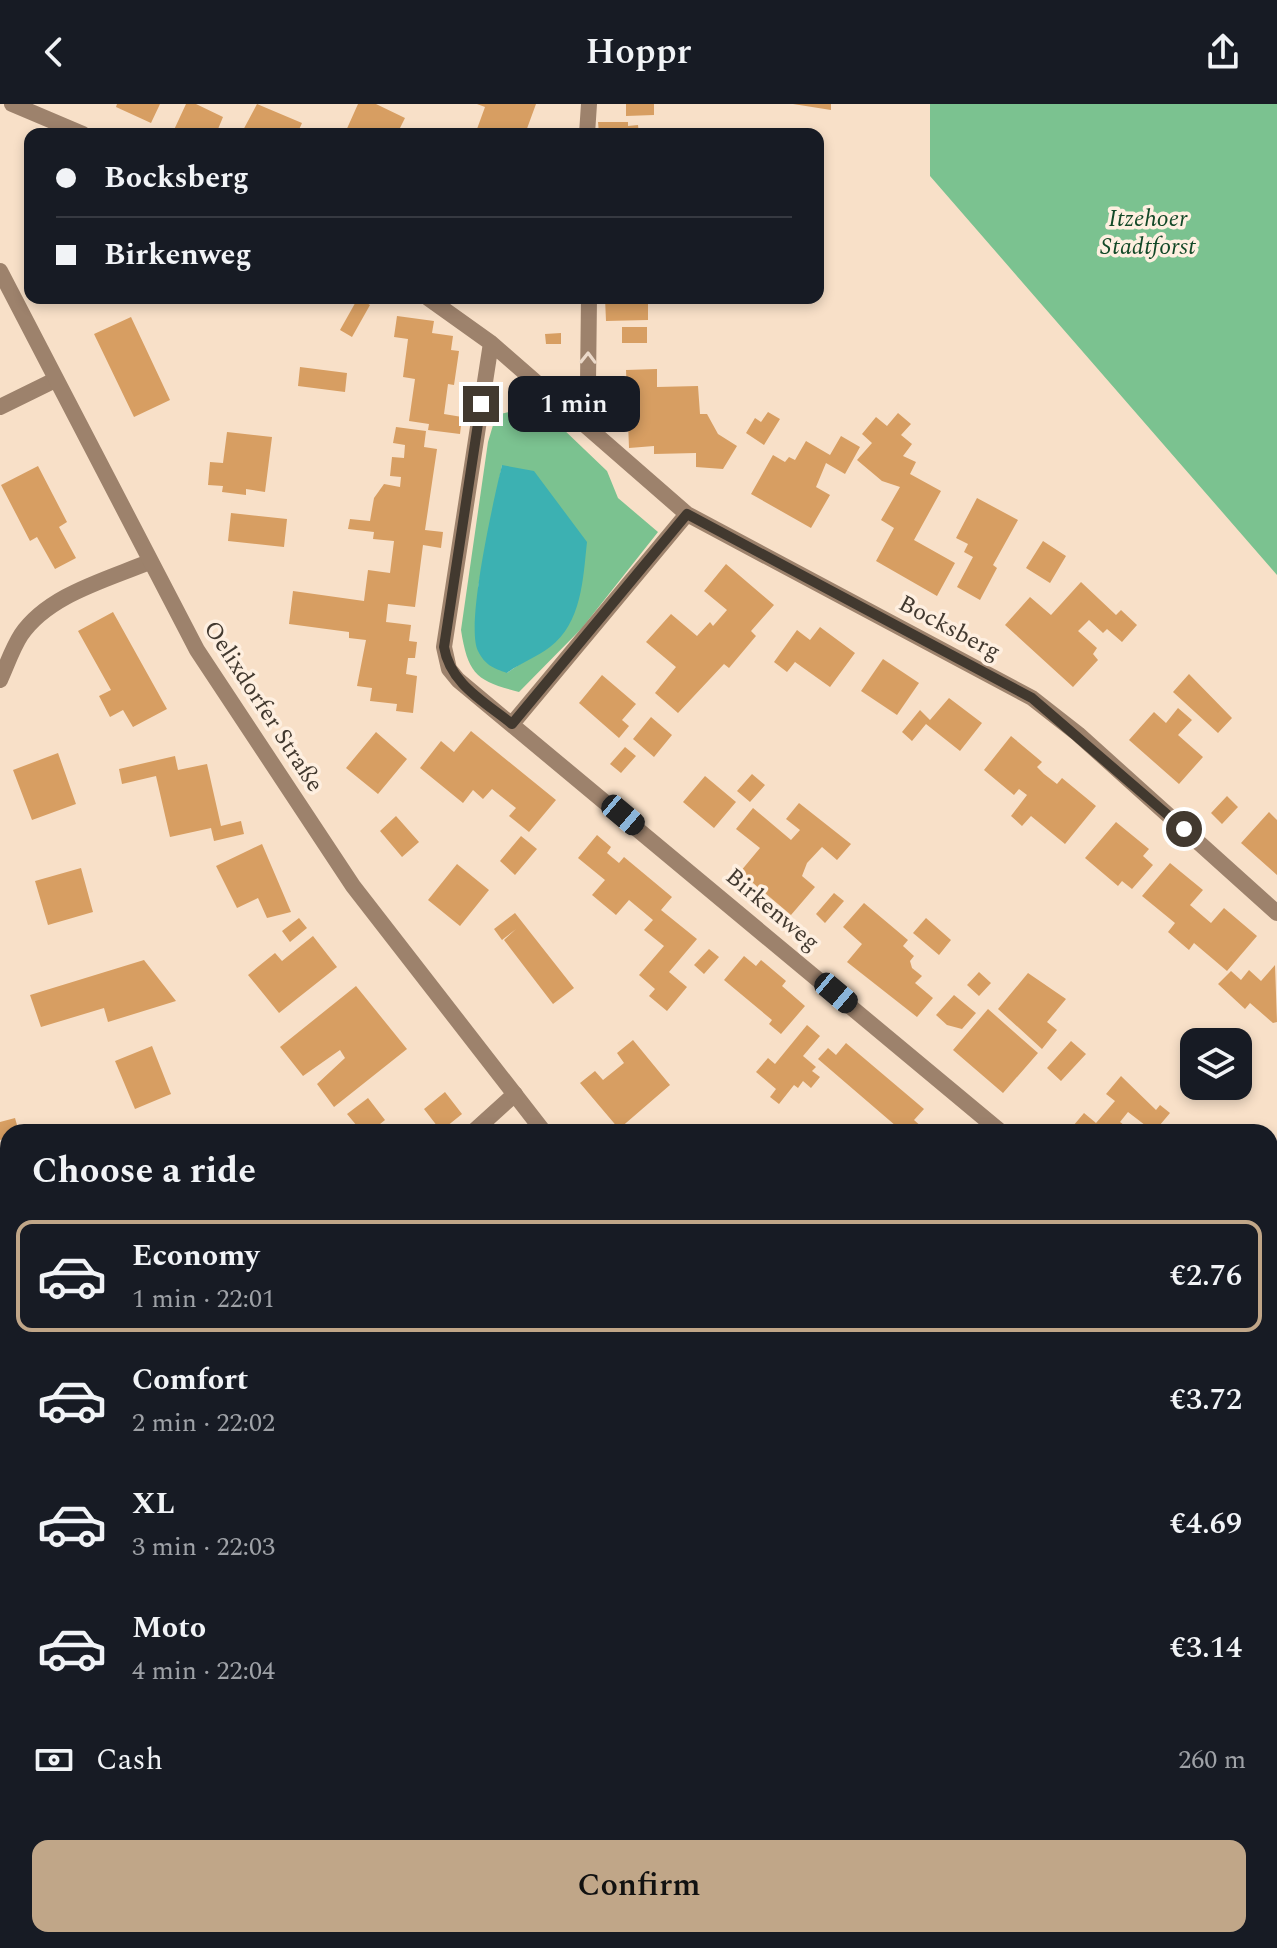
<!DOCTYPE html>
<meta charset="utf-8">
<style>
:root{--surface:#171b24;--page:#20242c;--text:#f1f3f6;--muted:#9ea1a6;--line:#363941;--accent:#c0a688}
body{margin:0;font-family:Spectral,serif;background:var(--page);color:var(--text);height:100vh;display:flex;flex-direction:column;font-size:30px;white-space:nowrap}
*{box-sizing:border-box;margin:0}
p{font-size:26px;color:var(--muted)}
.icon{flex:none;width:44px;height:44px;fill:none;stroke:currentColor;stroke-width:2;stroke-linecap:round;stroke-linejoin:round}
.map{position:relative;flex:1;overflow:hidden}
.panel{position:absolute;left:0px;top:1020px;width:1278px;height:824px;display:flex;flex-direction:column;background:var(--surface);border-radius:24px 24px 0 0;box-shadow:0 4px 12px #0003}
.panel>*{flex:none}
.guide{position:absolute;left:24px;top:24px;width:800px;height:176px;border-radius:16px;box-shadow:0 4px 12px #0003;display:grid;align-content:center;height:176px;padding:0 32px;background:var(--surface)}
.controls{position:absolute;left:1180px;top:924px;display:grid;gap:16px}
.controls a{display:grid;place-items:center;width:72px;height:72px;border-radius:16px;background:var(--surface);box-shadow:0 4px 12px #0003;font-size:40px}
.end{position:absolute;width:36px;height:36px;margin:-18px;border:10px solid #42392f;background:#fff;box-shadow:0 0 0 4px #fff}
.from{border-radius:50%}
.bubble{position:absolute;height:56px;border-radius:16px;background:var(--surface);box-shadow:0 4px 12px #0003;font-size:26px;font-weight:600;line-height:56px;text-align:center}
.car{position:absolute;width:24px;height:48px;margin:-24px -12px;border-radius:10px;box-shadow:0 0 6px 2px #0007;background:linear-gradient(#222 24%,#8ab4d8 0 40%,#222 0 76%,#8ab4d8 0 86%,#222 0)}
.guide b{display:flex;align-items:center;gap:28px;height:76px;font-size:30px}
.guide b+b{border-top:2px solid var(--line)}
.guide i{width:20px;height:20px;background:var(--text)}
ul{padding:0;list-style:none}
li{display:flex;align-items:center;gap:24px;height:112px;margin:0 16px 12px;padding:0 16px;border:4px solid transparent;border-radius:16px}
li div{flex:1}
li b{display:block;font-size:30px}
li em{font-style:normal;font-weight:600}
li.selected{border-color:var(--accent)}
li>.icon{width:72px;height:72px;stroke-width:1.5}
h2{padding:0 32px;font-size:36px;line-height:96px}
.pay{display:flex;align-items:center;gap:20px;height:88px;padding:0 32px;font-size:30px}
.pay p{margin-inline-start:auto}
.action{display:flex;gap:16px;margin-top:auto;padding:16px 32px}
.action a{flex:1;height:92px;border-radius:16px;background:var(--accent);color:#111;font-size:32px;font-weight:600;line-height:92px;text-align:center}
header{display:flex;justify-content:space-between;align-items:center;height:104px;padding:0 32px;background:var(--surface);font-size:36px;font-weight:600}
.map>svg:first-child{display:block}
.forest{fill:#7bc290;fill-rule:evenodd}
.water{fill:#3cb1b2}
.building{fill:#d79e62}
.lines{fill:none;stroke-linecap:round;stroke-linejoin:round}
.service{stroke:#9d826c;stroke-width:12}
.minor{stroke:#9d826c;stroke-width:16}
.tertiary{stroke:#9d826c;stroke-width:16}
.oneway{stroke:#ebd9c9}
.route{stroke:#42392f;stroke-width:10}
.labels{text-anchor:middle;stroke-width:7;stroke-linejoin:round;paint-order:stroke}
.park-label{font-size:24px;font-style:italic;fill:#124827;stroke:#feefe0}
.street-label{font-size:24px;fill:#42392f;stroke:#feefe0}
</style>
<header><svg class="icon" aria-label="back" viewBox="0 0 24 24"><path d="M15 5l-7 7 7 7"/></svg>Hoppr<svg class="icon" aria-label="share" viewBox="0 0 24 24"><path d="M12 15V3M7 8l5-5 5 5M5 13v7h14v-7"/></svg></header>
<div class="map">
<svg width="1277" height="1844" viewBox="0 0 1277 1844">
<rect width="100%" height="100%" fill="#f8e0c8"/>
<!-- forest -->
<path class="forest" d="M 930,0 L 1277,0 L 1277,471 L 930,72 Z
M 538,301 L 607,367 L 618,394 L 658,428 L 582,524 L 519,588 C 477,577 468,571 461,526 L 488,338 L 496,311 ZM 502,361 L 523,558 L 507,569 L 478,484 Z
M 0,1810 L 8,1815 L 8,1836 L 37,1836 L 49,1844 L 0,1844 Z"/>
<!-- water -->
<path class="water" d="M 502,361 L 534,367 L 587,438 C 583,474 582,519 550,543 C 537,553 520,559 507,569 C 493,564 485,561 478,547 C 465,522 494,394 502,361 Z"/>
<!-- building -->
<path class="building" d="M 117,0 L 160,0 L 151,19 L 116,3 Z
M 186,0 L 196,0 L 223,13 L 216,30 L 173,28 Z
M 257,0 L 302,19 L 297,30 L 241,30 Z
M 358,0 L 376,0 L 405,14 L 397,30 L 345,29 Z
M 477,0 L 536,0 L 525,30 L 491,30 L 477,25 L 485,3 Z
M 626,0 L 654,0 L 654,11 L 626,12 Z
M 793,0 L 831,0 L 831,6 Z
M 598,18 L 628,18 L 628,22 L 638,21 L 639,30 L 599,30 Z
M 358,194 L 370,201 L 352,233 L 340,226 Z
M 605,194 L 648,194 L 648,216 L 606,217 Z
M 397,212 L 434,217 L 432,229 L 453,232 L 451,246 L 459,247 L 454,281 L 448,280 L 444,310 L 462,313 L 460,330 L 428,326 L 429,320 L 409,317 L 415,275 L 403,273 L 408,235 L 394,233 Z
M 131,213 L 170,296 L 134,313 L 94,230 Z
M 622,223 L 647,223 L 647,239 L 622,239 Z
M 561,229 L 561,240 L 546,240 L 545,230 Z
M 300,263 L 347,269 L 345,288 L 298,282 Z
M 657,265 L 657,283 L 698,282 L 700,310 L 707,310 L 718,330 L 737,342 L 723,365 L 696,363 L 696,349 L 654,350 L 654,342 L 629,344 L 626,266 Z
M 768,308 L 780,315 L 764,341 L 746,329 L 755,314 L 761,318 Z
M 898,309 L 911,320 L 901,331 L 912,340 L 903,352 L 916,358 L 910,370 L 941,387 L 914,436 L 955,459 L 937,492 L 876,457 L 894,424 L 881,416 L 900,383 L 882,377 L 857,356 L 872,339 L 862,330 L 876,313 L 887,322 Z
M 396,323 L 426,327 L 424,343 L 437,345 L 425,426 L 443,428 L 441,444 L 423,441 L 415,503 L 388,500 L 386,518 L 411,521 L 409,537 L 417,538 L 415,554 L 408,554 L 406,570 L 417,572 L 413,609 L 396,607 L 397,600 L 370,597 L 372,584 L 357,582 L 366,536 L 349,534 L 349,528 L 289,520 L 293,487 L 364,497 L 368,466 L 390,469 L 394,437 L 373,435 L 374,428 L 348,425 L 350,415 L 370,417 L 374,394 L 384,380 L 400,383 L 401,373 L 390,372 L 392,353 L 404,354 L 405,341 L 393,339 Z
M 227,328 L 272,333 L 265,388 L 246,385 L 246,391 L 222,388 L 223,382 L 208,381 L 210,358 L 223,359 Z
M 841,332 L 860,343 L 845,370 L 826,359 L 816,383 L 830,391 L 811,424 L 751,390 L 773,351 L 785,358 L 789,353 L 795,356 L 806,337 L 830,351 Z
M 38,362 L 67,418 L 59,423 L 76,454 L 55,465 L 37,433 L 30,437 L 1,381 Z
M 977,394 L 1018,416 L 993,461 L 997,464 L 980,496 L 957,483 L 973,453 L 964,448 L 968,440 L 956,434 Z
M 231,409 L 287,415 L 284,443 L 228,437 Z
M 1043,437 L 1066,452 L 1050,479 L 1026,464 Z
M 726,460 L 774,501 L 751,527 L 756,532 L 729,564 L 724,560 L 678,609 L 655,589 L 676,563 L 646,538 L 671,510 L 697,532 L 710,518 L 713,522 L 727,506 L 704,487 Z
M 1081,478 L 1116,511 L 1121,506 L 1137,521 L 1122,538 L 1107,525 L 1103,529 L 1089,516 L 1078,527 L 1097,544 L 1093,550 L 1098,556 L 1073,583 L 1005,521 L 1030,493 L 1051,511 Z
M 113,508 L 167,605 L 133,623 L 123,606 L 110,613 L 99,592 L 111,586 L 78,527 Z
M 820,523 L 855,549 L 830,583 L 795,558 L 787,568 L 774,558 L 797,526 L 810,536 Z
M 883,555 L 919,579 L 897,611 L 861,587 Z
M 1189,570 L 1232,614 L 1218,629 L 1173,588 Z
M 602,571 L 636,600 L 622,616 L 629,622 L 619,634 L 579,599 Z
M 949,594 L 982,619 L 960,647 L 926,620 L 912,637 L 902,628 L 920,606 L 930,616 Z
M 1178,604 L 1192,616 L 1178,631 L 1203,653 L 1179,680 L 1129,636 L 1154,608 L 1166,619 Z
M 651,613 L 672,631 L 654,653 L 633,635 Z
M 471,627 L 556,696 L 529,728 L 509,712 L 516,704 L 492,685 L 483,695 L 473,686 L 463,699 L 420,664 L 441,637 L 454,648 Z
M 376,628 L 407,655 L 378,690 L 346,664 Z
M 1011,632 L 1042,658 L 1037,663 L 1044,670 L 1057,680 L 1062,674 L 1096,702 L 1065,740 L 1031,712 L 1022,722 L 1011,712 L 1027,691 L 1019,685 L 1014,691 L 984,666 Z
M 625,643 L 636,652 L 621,669 L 610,660 Z
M 58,649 L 76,700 L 32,716 L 13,666 Z
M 175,652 L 178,666 L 207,660 L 221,722 L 241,717 L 244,730 L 214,737 L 211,724 L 170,733 L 156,672 L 122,680 L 119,665 Z
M 752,670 L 765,681 L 750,698 L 737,687 Z
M 705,672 L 736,698 L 714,724 L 683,698 Z
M 1227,692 L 1238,703 L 1222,720 L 1211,709 Z
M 799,699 L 851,740 L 837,756 L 822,743 L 807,759 L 802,772 L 815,783 L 791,811 L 740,768 L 760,744 L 736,725 L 753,704 L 791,736 L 800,726 L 786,715 Z
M 1269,708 L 1277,716 L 1277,771 L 1241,739 Z
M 396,712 L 419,738 L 402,753 L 380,727 Z
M 1116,718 L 1149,745 L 1143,752 L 1153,761 L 1132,785 L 1122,777 L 1118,782 L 1085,754 Z
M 597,731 L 611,743 L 607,749 L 619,759 L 624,753 L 672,793 L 661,806 L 697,835 L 669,868 L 687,883 L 667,907 L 649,892 L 655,885 L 639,871 L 664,842 L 644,826 L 653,816 L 629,796 L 616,811 L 592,791 L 605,776 L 578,754 Z
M 521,732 L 537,745 L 515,771 L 500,757 Z
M 262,740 L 291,808 L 267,814 L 258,794 L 237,804 L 216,762 Z
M 1170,759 L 1203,786 L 1190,801 L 1211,819 L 1224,804 L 1257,832 L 1227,867 L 1194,839 L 1189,846 L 1168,828 L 1175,819 L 1142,792 Z
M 457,760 L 489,786 L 460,822 L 428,796 Z
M 81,764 L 93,808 L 48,821 L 35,777 Z
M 834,789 L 844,797 L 825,819 L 816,810 Z
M 864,799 L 908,836 L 903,842 L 914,852 L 910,857 L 912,864 L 922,872 L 915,879 L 933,894 L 917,913 L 847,858 L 862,840 L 843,823 Z
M 515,809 L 574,884 L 553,900 L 504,836 L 516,825 L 502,836 L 494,825 Z
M 299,814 L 307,824 L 290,838 L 282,827 Z
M 926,814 L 951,836 L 939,851 L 913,829 Z
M 313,832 L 337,863 L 279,909 L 248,871 L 275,849 L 282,857 Z
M 709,845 L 719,853 L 704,870 L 694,861 Z
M 744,852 L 756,862 L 761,856 L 786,877 L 782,882 L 805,902 L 781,930 L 769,920 L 772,916 L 724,876 Z
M 144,856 L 176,897 L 108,918 L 104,904 L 41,923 L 30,891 Z
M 1275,861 L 1277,918 L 1273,919 L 1250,899 L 1245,905 L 1218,880 L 1231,867 L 1241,876 L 1249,866 L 1261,877 Z
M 979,868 L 991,879 L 979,892 L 967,881 Z
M 1028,869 L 1066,895 L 1047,918 L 1057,926 L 1042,945 L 998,905 Z
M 356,882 L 407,945 L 334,1003 L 317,980 L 345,954 L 340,946 L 303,972 L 280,943 Z
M 954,891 L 976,909 L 962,925 L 947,921 L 936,911 Z
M 988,905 L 1038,949 L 1003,989 L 953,946 Z
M 807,921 L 820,932 L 803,952 L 816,963 L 812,967 L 820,973 L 811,984 L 803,977 L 798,984 L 794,981 L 779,1000 L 770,993 L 776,985 L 756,968 L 768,954 L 775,960 Z
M 633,936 L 670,981 L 619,1025 L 580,979 L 595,967 L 603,976 L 624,959 L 617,949 Z
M 1071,937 L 1086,950 L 1061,977 L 1047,964 Z
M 846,939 L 924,1005 L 914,1016 L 924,1025 L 921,1028 L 903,1028 L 818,955 L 828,944 L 836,951 Z
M 152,942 L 171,990 L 135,1005 L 115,957 Z
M 1121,972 L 1156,1006 L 1160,1001 L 1170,1009 L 1154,1028 L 1128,1008 L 1120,1018 L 1133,1028 L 1068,1028 L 1084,1009 L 1096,1019 L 1115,997 L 1106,990 Z
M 445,988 L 462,1010 L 441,1027 L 424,1005 Z
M 368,994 L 385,1016 L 370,1028 L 362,1028 L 347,1010 Z
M 15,1014 L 19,1028 L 8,1028 L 8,1034 L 0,1036 L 0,1018 Z
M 8,1047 L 8,1101 L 0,1104 L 0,1050 Z
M 1270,1064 L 1277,1070 L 1277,1094 L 1270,1088 Z
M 8,1142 L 8,1190 L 0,1193 L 0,1145 Z
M 1277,1188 L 1277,1219 L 1270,1213 L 1270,1196 Z
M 1270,1296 L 1277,1302 L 1277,1333 L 1272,1338 Z
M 0,1434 L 8,1446 L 8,1479 L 0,1485 Z
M 2,1488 L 8,1505 L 0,1510 L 0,1489 Z
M 1277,1562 L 1277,1622 L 1275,1624 L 1270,1619 L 1270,1569 Z
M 8,1714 L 8,1789 L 0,1777 L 0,1719 Z
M 1270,1787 L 1277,1793 L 1277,1823 L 1270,1831 Z
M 189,1836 L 225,1836 L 213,1844 L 194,1844 Z
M 332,1836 L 386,1836 L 391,1844 L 329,1844 L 326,1839 Z
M 413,1836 L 427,1836 L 432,1844 L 400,1844 Z
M 542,1836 L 581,1836 L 587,1844 L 548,1844 Z
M 649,1836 L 694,1836 L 685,1844 L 640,1844 Z
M 827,1836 L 892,1836 L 882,1844 L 817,1844 Z
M 916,1836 L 957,1836 L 947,1844 L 923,1844 Z"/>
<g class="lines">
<!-- service -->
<path class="service" d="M 1005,1844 L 1020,1836"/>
<!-- minor -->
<path class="minor" d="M 12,0 L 83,30
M 587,30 L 589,0
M 428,194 L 491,239 L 687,410 L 1032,594 L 1078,630 L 1277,809
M 491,239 L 444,543 L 449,565 L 458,576 L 1001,1028
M 0,303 L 55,276
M 577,312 L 588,279 L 589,194
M 0,576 C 7,561 12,545 21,531 C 48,491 106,476 149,458
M 512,620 L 687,410
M 473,1028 L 515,990
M 1270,1254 L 1277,1260
M 0,1370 L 4,1377 L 8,1375
M 0,1667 L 8,1661
M 1270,1729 L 1277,1734
M 268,1836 L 273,1844
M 1114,1844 L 1126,1840 L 1140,1844"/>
<!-- tertiary -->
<path class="tertiary" d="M 0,167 L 197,546 L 353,782 L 544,1028
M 1021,1836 L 1024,1844"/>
</g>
<!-- one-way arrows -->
<defs><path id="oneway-chevron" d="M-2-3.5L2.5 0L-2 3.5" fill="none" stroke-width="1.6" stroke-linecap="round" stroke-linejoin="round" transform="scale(2)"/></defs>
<use class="oneway" href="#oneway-chevron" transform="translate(588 254) rotate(-89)"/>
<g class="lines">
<!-- route -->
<path class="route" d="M 481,300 L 444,543 C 450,580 485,598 512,620 L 687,410 L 1032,594 L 1184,725"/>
</g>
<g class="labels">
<!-- park labels -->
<g class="park-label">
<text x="1148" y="122">Itzehoer<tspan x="1148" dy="28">Stadtforst</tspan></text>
</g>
<!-- street labels -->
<g class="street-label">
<text transform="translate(950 523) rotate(28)" y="8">Bocksberg</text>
<text transform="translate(264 602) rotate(57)" y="8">Oelixdorfer Straße</text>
<text transform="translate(773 805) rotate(40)" y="8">Birkenweg</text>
</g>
</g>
</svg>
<div class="controls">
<a><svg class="icon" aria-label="layers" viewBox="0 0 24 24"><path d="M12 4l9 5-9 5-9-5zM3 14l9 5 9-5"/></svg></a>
</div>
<i class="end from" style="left:1184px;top:725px"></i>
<i class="end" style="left:481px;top:300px"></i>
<div class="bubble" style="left:508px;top:272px;width:132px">1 min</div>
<i class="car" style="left:623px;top:711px;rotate:130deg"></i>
<i class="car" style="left:836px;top:889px;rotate:130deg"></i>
<div class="guide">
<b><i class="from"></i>Bocksberg</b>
<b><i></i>Birkenweg</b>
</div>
<section class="panel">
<h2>Choose a ride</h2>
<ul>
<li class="selected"><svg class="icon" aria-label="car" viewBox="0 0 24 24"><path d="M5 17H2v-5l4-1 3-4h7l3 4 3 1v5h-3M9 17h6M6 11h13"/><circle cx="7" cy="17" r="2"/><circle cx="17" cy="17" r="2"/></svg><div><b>Economy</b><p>1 min · 22:01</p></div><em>€2.76</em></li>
<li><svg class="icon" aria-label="car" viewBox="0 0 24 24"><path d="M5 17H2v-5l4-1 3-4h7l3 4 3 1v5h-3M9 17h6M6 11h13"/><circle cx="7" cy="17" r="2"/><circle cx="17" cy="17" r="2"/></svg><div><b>Comfort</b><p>2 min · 22:02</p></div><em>€3.72</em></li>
<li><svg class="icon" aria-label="car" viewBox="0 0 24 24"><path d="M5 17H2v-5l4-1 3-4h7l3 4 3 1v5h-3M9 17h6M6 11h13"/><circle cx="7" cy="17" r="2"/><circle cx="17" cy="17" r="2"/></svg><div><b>XL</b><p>3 min · 22:03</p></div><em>€4.69</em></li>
<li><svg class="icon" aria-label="car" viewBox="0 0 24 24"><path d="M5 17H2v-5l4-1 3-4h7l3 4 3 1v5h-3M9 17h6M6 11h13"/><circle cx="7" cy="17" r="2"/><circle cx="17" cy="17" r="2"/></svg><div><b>Moto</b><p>4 min · 22:04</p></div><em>€3.14</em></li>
</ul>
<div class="pay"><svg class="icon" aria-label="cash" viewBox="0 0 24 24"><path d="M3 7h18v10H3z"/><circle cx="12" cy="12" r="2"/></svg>Cash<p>260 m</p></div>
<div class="action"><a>Confirm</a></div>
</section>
</div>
